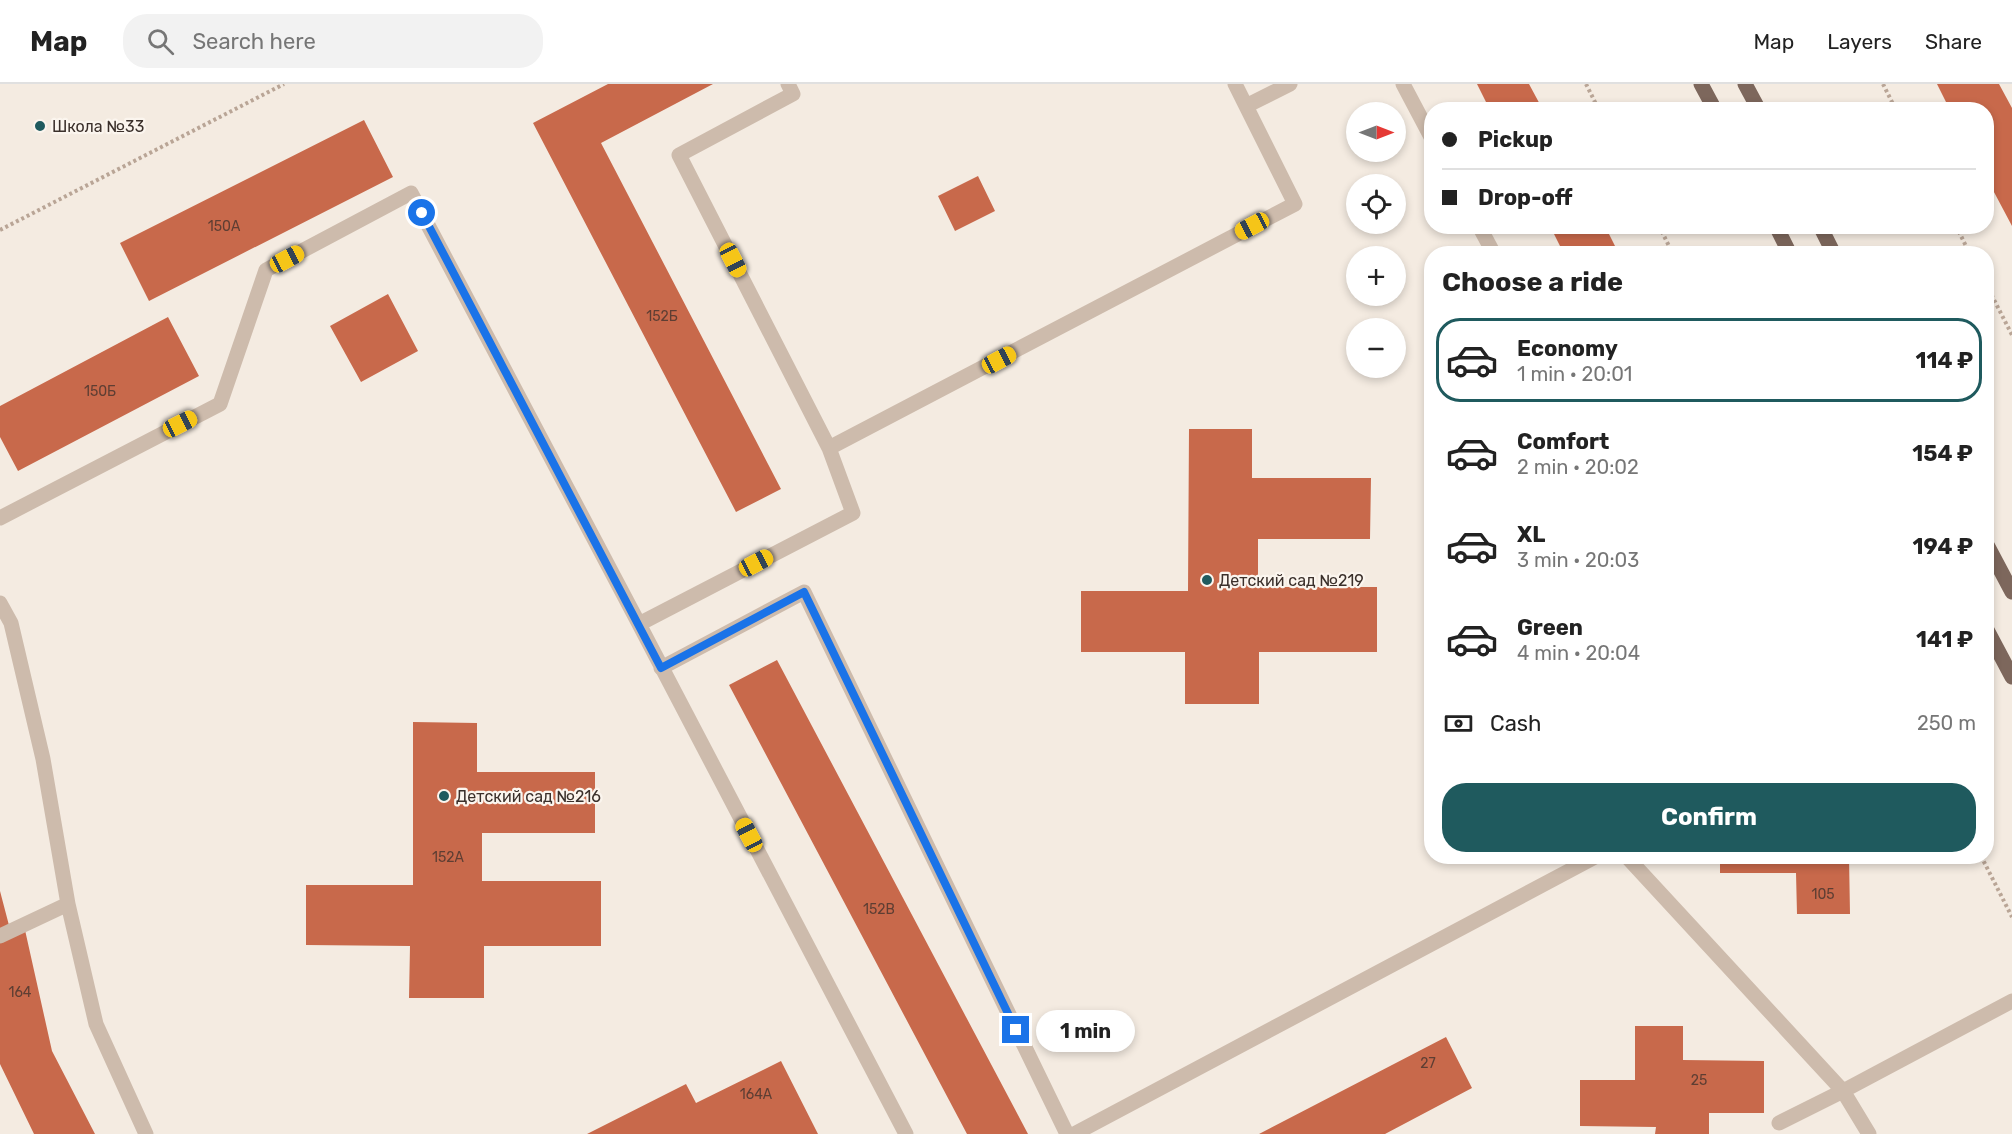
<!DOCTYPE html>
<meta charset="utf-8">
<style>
:root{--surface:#fff;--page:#f2f2f2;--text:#222;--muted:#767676;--line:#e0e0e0;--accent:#1f5a5e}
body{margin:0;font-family:Rubik,sans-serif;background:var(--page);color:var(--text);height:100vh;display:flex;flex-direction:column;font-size:22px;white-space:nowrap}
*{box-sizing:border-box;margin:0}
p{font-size:20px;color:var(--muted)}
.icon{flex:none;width:33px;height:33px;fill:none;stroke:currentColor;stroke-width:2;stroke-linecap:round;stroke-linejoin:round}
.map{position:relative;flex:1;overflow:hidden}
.side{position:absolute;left:1424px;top:162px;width:570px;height:618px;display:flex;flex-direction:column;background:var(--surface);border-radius:24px;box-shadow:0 3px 9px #0003}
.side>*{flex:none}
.hud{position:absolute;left:1424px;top:18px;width:570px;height:132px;border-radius:24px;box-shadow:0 3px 9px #0003;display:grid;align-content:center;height:132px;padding:0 18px;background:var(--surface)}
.needle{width:39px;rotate:90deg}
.controls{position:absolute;left:1346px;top:18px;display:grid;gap:12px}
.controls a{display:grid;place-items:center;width:60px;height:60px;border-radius:50%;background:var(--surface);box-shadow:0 3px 9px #0003;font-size:30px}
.end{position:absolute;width:27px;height:27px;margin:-14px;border:8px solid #1a73e8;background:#fff;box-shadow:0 0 0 3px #fff}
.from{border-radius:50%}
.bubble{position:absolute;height:42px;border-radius:21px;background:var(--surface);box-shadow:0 3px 9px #0003;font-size:20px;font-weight:700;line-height:42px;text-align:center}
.car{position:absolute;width:18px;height:36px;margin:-18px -9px;border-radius:8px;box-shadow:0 0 4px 2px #0007;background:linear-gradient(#f5c518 24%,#345 0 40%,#f5c518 0 76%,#345 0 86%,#f5c518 0)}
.hud b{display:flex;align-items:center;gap:21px;height:57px;font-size:22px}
.hud b+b{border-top:2px solid var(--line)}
.hud i{width:15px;height:15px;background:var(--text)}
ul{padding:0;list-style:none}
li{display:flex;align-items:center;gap:18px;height:84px;margin:0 12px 9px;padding:0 6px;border:3px solid transparent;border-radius:24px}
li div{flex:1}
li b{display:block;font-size:22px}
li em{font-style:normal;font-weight:700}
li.active{border-color:var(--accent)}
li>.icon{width:54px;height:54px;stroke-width:1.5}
h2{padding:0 18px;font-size:27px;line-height:72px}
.pay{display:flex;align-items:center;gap:15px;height:66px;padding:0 18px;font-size:22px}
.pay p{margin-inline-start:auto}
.action{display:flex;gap:12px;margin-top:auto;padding:12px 18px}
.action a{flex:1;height:69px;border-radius:24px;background:var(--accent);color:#fff;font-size:24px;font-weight:700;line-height:69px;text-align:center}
header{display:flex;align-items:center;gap:36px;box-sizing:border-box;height:84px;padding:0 30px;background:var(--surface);border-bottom:2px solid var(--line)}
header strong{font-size:28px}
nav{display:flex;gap:33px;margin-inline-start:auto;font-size:21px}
.search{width:420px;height:54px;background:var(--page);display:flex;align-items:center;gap:15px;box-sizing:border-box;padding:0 21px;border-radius:24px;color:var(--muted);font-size:22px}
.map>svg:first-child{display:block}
.building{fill:#c8694b}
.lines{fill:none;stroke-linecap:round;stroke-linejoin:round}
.path{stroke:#b9a596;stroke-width:4;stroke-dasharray:3 3;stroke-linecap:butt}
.minor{stroke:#cdbbac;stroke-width:15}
.major{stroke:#7d675c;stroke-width:15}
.route{stroke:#1a73e8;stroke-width:8}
.poi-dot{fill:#1f5a5e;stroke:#fbf5ee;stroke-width:2}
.labels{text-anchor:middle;stroke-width:4.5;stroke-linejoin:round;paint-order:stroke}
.number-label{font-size:14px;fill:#5e3e33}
.poi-label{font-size:16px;fill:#3b302b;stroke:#fbf5ee;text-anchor:start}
</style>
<header>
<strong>Map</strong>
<div class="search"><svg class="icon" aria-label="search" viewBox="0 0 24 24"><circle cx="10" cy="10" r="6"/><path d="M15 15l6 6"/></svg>Search here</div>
<nav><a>Map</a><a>Layers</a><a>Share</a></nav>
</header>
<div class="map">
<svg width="2012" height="1050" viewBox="0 0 2012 1050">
<rect width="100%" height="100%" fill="#f4ebe1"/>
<!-- building -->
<path class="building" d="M 608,0 L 713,0 L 601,59 L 781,405 L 736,428 L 533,39 Z
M 1477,0 L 1529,0 L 1543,26 L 1490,26 Z
M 1937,0 L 1999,0 L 2012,24 L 2012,142 L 1986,93 L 1986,26 L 1950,26 Z
M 364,36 L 393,93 L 149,217 L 120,159 Z
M 978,92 L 995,127 L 955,147 L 938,112 Z
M 1550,142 L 1605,142 L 1619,170 L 1564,170 Z
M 388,210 L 418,267 L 361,298 L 330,242 Z
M 168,233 L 199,292 L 18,387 L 0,353 L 0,322 Z
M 1189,345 L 1252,345 L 1252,394 L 1371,394 L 1370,455 L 1258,455 L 1258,503 L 1377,503 L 1377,568 L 1259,568 L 1259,620 L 1185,620 L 1185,568 L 1081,568 L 1081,507 L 1188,507 Z
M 777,576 L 1028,1050 L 967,1050 L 729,601 Z
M 413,638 L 477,639 L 477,688 L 595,688 L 595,749 L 482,749 L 482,797 L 601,797 L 601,862 L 484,862 L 484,914 L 409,914 L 410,862 L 306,861 L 306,801 L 413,801 Z
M 1720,772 L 1849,772 L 1850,830 L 1797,830 L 1796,789 L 1720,789 Z
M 0,807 L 11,849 L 25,846 L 52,967 L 95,1050 L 34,1050 L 0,980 Z
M 1635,942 L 1683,942 L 1683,976 L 1764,977 L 1764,1029 L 1709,1029 L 1709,1050 L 1655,1050 L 1656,1043 L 1580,1042 L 1580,996 L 1635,996 Z
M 1446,953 L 1472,1004 L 1385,1050 L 1259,1050 Z
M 781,977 L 818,1050 L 587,1050 L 686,1000 L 696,1019 Z"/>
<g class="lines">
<!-- path -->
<path class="path" d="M 1586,0 L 1599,26
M 1883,0 L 1896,26
M 1659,142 L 1673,170
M 1956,142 L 1970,170
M 0,146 L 284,0
M 1986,200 L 2012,251
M 1981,772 L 2012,833"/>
<!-- minor -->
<path class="minor" d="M 1403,0 L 1431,53
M 1246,22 L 1290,0
M 1479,142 L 1494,170
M 829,364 L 1295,120 L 1235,0
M 0,434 L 220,320 L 266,186 L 411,109 L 639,540 L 853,429 L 829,364 L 679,71 L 793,10 L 788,0
M 0,519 L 11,539 L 43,675 L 68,820 L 96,940 L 146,1050
M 639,540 L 906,1050
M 661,584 L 804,508 L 1067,1050
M 1626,772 L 1843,1007 L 1869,1050
M 0,852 L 68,820
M 1779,1039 L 1843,1007 L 2012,917
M 1074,1050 L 1597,772"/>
<!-- major -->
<path class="major" d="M 1701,0 L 1715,26
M 1745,0 L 1759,26
M 1776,142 L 1790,170
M 1820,142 L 1834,170
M 1986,459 L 2012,508
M 1986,544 L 2012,593"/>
</g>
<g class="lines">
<!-- route -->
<path class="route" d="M 422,129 L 661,584 L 804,508 L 1016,946"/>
</g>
<!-- markers -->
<g class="poi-dot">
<circle cx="40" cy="42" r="6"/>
<circle cx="1207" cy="496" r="6"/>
<circle cx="444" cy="712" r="6"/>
</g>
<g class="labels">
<!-- number labels -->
<g class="number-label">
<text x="224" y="147">150А</text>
<text x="662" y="237">152Б</text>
<text x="100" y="312">150Б</text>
<text x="448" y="778">152А</text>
<text x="1823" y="815">105</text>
<text x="879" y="830">152В</text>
<text x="20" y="913">164</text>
<text x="1428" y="984">27</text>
<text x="1699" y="1001">25</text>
<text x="756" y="1015">164А</text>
</g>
<!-- poi labels -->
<g class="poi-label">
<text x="52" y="48">Школа №33</text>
<text x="1219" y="502">Детский сад №219</text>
<text x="456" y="718">Детский сад №216</text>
</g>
</g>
</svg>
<div class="controls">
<a><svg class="needle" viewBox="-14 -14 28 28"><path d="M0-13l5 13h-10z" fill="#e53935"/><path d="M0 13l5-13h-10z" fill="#767676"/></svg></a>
<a><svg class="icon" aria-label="locate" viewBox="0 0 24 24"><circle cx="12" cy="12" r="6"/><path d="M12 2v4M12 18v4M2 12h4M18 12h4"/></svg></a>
<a>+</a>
<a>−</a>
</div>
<i class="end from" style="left:422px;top:129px"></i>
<i class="end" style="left:1016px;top:946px"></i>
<div class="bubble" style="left:1036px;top:926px;width:99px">1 min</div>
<i class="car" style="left:1252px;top:142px;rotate:242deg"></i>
<i class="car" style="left:287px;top:175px;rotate:62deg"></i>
<i class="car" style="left:733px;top:176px;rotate:153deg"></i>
<i class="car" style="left:999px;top:276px;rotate:62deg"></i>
<i class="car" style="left:180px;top:340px;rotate:63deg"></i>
<i class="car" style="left:756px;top:479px;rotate:62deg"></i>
<i class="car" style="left:749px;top:751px;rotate:332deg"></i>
<div class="hud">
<b><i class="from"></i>Pickup</b>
<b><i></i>Drop-off</b>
</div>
<section class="side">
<h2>Choose a ride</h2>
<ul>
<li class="active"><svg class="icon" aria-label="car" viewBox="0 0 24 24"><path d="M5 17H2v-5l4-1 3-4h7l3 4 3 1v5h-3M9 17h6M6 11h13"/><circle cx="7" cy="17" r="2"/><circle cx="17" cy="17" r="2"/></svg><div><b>Economy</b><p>1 min · 20:01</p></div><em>114 ₽</em></li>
<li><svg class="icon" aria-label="car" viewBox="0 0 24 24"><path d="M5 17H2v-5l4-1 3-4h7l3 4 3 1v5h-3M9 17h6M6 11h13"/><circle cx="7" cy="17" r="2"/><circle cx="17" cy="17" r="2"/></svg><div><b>Comfort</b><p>2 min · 20:02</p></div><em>154 ₽</em></li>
<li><svg class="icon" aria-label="car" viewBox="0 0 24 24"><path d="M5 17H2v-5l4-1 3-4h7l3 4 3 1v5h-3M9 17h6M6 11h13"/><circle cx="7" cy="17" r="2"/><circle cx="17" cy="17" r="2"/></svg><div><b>XL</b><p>3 min · 20:03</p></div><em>194 ₽</em></li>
<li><svg class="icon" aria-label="car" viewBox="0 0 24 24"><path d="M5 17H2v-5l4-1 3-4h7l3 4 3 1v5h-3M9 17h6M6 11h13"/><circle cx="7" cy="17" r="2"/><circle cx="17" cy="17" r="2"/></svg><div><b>Green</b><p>4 min · 20:04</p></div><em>141 ₽</em></li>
</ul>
<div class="pay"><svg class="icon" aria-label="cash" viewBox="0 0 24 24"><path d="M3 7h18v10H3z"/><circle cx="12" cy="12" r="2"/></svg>Cash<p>250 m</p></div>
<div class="action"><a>Confirm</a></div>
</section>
</div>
